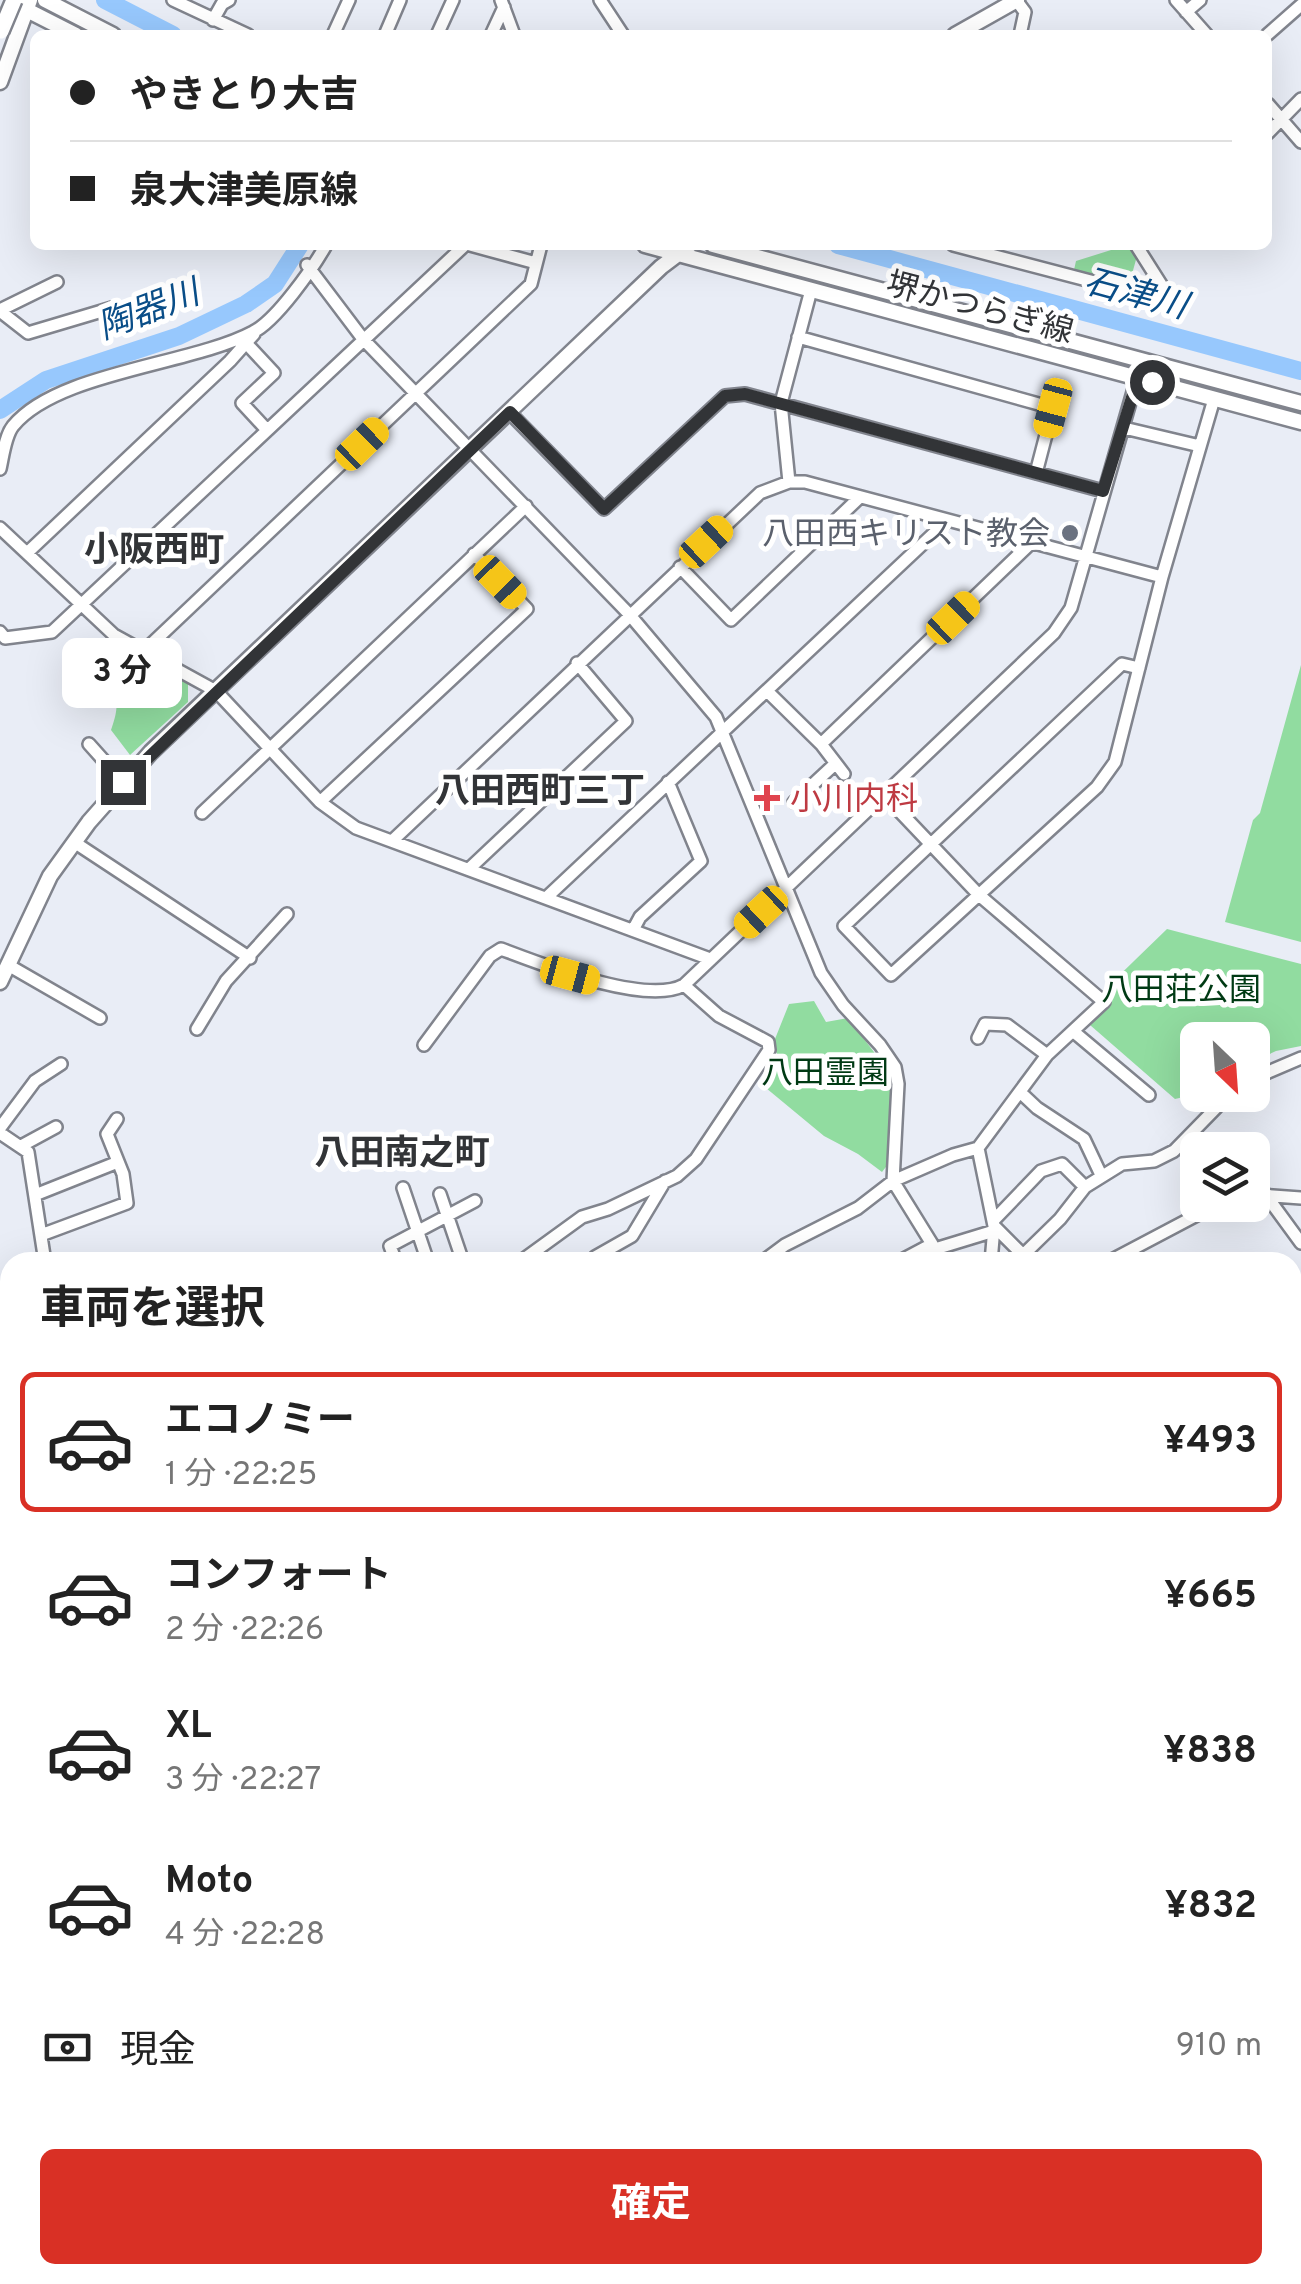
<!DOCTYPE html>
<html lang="ja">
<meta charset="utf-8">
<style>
:root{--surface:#fff;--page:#f6f6f6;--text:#222;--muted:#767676;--line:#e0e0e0;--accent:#d93025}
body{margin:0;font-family:Overpass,"Noto Sans JP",sans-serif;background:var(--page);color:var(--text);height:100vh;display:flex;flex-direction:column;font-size:38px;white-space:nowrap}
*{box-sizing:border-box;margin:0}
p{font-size:32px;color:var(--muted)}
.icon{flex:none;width:55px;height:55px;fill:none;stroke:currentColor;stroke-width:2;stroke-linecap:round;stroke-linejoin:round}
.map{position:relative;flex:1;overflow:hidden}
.panel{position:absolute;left:0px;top:1252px;width:1302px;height:1032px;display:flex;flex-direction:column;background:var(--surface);border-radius:30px 30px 0 0;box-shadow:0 10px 40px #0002}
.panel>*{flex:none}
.guide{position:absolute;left:30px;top:30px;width:1242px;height:220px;border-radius:15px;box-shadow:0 10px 40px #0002;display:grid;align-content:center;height:220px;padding:0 40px;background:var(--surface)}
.needle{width:65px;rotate:155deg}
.tools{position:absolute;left:1180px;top:1022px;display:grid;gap:20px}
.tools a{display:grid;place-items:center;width:90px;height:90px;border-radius:15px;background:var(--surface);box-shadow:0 10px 40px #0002;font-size:50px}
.end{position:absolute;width:45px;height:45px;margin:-22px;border:12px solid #323437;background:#fff;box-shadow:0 0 0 5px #fff}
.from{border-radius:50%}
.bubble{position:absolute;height:70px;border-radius:15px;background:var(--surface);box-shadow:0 10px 40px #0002;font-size:32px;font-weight:700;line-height:70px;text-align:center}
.car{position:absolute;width:30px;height:60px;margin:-30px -15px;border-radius:12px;box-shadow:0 0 8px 2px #0007;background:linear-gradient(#f5c518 24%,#345 0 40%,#f5c518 0 76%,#345 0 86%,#f5c518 0)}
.guide b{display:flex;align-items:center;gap:35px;height:95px;font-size:38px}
.guide b+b{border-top:2px solid var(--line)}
.guide i{width:25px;height:25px;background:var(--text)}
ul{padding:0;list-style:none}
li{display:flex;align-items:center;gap:30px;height:140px;margin:0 20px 15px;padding:0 20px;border:5px solid transparent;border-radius:15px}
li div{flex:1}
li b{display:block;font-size:38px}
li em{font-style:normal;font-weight:700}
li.selected{border-color:var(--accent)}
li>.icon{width:90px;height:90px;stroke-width:1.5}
h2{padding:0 40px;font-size:45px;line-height:120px}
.pay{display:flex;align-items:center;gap:25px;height:110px;padding:0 40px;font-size:38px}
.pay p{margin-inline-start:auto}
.button{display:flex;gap:20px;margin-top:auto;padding:20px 40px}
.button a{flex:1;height:115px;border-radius:15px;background:var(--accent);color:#fff;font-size:40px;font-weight:700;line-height:115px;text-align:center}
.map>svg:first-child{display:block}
.green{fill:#91dca0}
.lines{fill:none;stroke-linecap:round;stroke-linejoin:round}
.river{stroke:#97c8fd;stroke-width:18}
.minor-casing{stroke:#81848d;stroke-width:16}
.major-casing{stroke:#81848d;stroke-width:19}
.minor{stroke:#fff;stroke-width:11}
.major{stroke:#fff;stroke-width:14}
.highway-bridge-casing{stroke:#81848d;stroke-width:20;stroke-linecap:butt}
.highway-bridge{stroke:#fff;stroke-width:15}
.route{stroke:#323437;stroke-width:12}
.worship-dot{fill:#6b7280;stroke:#fff;stroke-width:4}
.health-dot{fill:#e0444e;stroke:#fff;stroke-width:4}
.labels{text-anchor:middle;stroke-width:10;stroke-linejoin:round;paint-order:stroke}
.street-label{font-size:32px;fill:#323437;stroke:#fff}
.worship-label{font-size:32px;fill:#5b616d;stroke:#fff;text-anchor:end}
.health-label{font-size:32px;fill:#be3a42;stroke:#fff;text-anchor:start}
.park-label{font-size:32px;fill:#003a14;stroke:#fff}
.water-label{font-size:35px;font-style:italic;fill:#0a4e88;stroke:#fff}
.neighbourhood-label{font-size:35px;font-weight:bold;fill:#323437;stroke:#fff}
</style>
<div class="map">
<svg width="1301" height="2284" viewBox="0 0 1301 2284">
<rect width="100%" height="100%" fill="#e9edf6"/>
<!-- green -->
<path class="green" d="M 1127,245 L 1131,245 L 1137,256 L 1129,285 L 1074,270 L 1076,261 Z
M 107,640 L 188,683 L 188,702 L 130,755 L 111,730 C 120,705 119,693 101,672 Z
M 1301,665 L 1301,942 L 1225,922 L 1253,820 L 1260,813 Z
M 1167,929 L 1301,964 L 1301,1046 L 1276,1051 L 1253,1062 L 1252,1040 L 1198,1040 L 1197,1094 L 1175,1099 L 1090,1025 L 1109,1002 L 1101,993 Z
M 814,1001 L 826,1022 L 848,1018 L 890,1073 L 893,1092 L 889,1163 L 882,1172 L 858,1154 L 824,1136 L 766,1088 L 768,1068 L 777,1054 L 773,1044 L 789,1004 Z"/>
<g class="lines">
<!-- river -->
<path class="river" d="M 105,0 L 173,35
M 838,245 L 1301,371
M 0,410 L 46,380 L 179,336 L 246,304 L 275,284 L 300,245"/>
<defs>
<path id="minor" d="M 173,0 L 248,35
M 501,0 L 514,35
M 600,0 L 623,35
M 1016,0 L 1025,12 L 1020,35
M 1176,0 L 1207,35
M 1186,12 L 1200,0
M 213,20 L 222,4 L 229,0
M 333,35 L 349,0
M 385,35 L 400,0
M 437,35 L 453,0
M 491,35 L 504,7
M 1267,35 L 1301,5
M 1268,104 L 1301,142
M 1268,133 L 1301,99
M 470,245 L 536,263
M 953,245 L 1167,301
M 1136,245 L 1162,286 L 1167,301
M 307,265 L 363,339 L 629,614 L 716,717 L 821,973 L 843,1005 L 880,1045 L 895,1067 L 898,1084 L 893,1181 L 932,1244 L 939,1262
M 0,310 L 57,282
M 0,311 L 28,333 L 112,308
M 798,337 L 1053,408 L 1036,473
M 246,343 L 274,373 L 242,403 L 267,430
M 509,412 L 604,509 L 725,396 L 745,394 L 1103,491
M 1124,428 L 1200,446
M 0,469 C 3,456 5,436 13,426 C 57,372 191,365 253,332 C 276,321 313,268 326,245
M 789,482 L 781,403 L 811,290
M 0,528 L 114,635 L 216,691 L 320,802 L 356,828 L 710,959
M 27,553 L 230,361 L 254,334
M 680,567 L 731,620 L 860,497
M 0,632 L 5,638 L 52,632 L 465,245
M 144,651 L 531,284 L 541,245
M 1139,668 L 1122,664 L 844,926 L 891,975 L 1097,787 L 1115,762 L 1162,577 L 1214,399
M 767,691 L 821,744 L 1032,542
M 89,744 L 123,782
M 821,744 L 844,774
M 320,802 L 527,609 L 474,554
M 794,802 L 835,764
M 202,813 L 526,506
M 392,841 L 760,493 L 789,482 L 805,482 L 1162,577
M 74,842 L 250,958
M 470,868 L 626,721 L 577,663
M 547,897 L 946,522
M 633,930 L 640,917 L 701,861 L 668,782
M 8,965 L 100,1018
M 197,1029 L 226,981 L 287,914
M 1074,1032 L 1149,1095
M 978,1038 L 985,1024 L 1007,1025 L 1047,1055
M 424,1045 L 490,956 L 501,949 C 541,964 646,1006 684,985 L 1054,633 L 1071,608 L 1139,371
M 1252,1079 L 1301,1058
M 1020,1092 L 1037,1108 L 1084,1139 L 1101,1175
M 0,1128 L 35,1081 L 61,1064
M 0,1133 L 28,1152 L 45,1262
M 21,1146 L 56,1127
M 978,1148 L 994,1226 L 1023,1255
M 403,1188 L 428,1262
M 440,1194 L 463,1262
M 35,1195 L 118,1162
M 1259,1195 L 1271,1202 L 1301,1243
M 1260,1195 L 1301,1198
M 993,1221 L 1041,1171 L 1062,1164 L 1085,1187
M 41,1235 L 127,1203 L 123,1174 L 107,1134 L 117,1119
M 935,1249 L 994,1231
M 396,1262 L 390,1246 L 475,1201
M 520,1262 L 582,1217 L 608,1209 L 677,1176 L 696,1159 L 769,1050 L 768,1042 L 719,1016 L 684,985
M 593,1262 L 595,1257 L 632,1236 L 665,1181
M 762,1262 L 785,1245 L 858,1208 L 893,1181 L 953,1155 L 978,1148 L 1047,1055 L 1104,1002 L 979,895 L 885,796
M 898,1262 L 932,1244
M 991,1262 L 994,1227
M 1016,1262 L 1060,1219 L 1085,1187 L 1122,1164 L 1154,1161 L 1174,1151 L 1216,1108 L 1223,1095
M 1108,1262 L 1216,1205
M 0,1298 L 10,1309
M 0,1326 L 10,1318
M 1292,1387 L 1301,1379
M 1292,1405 L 1301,1396
M 0,1517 L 10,1506
M 0,1559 L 10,1568
M 1293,1661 L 1301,1681
M 1292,1728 L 1301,1740
M 1292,1762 L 1301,1755
M 1292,1804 L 1292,1832
M 1292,1903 L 1301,1913
M 1292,1961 L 1301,1952
M 0,2009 L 10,2004
M 1292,2212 L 1301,2227
M 532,2275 L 538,2284
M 706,2275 L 710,2284
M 824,2275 L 833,2284
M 863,2275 L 871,2284
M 886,2275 L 887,2284
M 977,2275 L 979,2278 L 982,2275
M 464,2284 L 472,2275
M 482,2284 L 491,2275
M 612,2284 L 632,2275"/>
<path id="major" d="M 45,0 L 113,35
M 19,6 L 76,35
M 955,35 L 1017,0
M 0,82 L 30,0
M 645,245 L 1301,422
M 713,245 L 1301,403
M 0,982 L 50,876 L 89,822 L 151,752 L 661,267 L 690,245"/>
</defs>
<!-- minor casing -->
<use href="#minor" class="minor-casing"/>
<!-- major casing -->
<use href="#major" class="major-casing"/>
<!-- minor -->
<use href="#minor" class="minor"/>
<!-- major -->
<use href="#major" class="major"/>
<defs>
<path id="highway-bridge" d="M 1,31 L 14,0"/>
</defs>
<!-- highway-bridge casing -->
<use href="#highway-bridge" class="highway-bridge-casing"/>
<!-- highway-bridge -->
<use href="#highway-bridge" class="highway-bridge"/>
</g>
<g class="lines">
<!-- route -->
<path class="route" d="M 123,782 L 510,412 L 604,509 L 725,396 L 745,394 L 1103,491 L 1138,378 L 1152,382"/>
</g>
<!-- markers -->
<circle class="worship-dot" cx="1070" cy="533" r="10"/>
<path class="health-dot" d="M762 783h10v10h10v10h-10v10h-10v-10h-10v-10h10z"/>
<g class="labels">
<!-- street labels -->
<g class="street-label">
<text transform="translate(980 307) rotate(15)" y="11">堺かつらぎ線</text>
</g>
<!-- worship labels -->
<g class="worship-label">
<text x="1050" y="544">八田西キリスト教会</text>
</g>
<!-- health labels -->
<g class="health-label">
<text x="790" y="809">小川内科</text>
</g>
<!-- park labels -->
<g class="park-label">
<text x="1181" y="1000">八田荘公園</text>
<text x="825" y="1083">八田霊園</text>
</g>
<!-- water labels -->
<g class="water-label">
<text transform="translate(1136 293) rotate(15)" y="12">石津川</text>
<text transform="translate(148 309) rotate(-21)" y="12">陶器川</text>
</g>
<!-- neighbourhood labels -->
<g class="neighbourhood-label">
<text x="154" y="561">小阪西町</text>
<text x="540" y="802">八田西町三丁</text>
<text x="402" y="1164">八田南之町</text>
</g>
</g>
</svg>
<div class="tools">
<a><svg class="needle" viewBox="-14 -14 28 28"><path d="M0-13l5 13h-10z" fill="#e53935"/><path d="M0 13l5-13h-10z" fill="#767676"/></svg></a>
<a><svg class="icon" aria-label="layers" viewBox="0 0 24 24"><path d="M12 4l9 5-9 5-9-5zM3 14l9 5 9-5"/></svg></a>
</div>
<i class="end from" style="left:1152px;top:382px"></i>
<i class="end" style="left:123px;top:782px"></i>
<div class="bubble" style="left:62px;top:638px;width:120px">3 分</div>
<i class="car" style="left:1053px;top:408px;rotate:195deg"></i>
<i class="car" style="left:362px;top:444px;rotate:46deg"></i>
<i class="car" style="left:706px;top:542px;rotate:47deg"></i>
<i class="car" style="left:500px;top:582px;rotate:136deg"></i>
<i class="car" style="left:953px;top:618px;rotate:46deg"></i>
<i class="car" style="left:761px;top:912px;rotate:227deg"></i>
<i class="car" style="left:570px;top:975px;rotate:105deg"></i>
<div class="guide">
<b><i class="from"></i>やきとり大吉</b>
<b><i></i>泉大津美原線</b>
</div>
<section class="panel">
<h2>車両を選択</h2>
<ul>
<li class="selected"><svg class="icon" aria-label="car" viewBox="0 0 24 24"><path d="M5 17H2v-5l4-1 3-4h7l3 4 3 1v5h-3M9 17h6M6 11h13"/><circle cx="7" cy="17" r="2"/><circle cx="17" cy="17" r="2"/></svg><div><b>エコノミー</b><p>1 分 · 22:25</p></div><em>¥493</em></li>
<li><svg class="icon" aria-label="car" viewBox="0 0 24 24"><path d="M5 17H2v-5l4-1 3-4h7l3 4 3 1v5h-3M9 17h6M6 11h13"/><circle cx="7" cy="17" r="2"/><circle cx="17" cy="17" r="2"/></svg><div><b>コンフォート</b><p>2 分 · 22:26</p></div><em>¥665</em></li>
<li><svg class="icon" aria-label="car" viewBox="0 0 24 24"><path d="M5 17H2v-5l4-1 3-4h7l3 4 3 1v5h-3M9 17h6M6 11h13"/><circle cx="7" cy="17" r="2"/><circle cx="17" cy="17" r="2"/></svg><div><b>XL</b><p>3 分 · 22:27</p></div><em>¥838</em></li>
<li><svg class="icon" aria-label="car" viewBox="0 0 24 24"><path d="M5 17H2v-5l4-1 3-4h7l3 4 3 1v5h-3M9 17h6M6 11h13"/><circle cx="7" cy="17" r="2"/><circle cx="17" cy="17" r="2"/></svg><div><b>Moto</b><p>4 分 · 22:28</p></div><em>¥832</em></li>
</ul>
<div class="pay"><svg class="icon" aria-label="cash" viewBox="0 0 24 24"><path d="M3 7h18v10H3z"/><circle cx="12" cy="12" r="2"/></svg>現金<p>910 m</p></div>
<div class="button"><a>確定</a></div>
</section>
</div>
